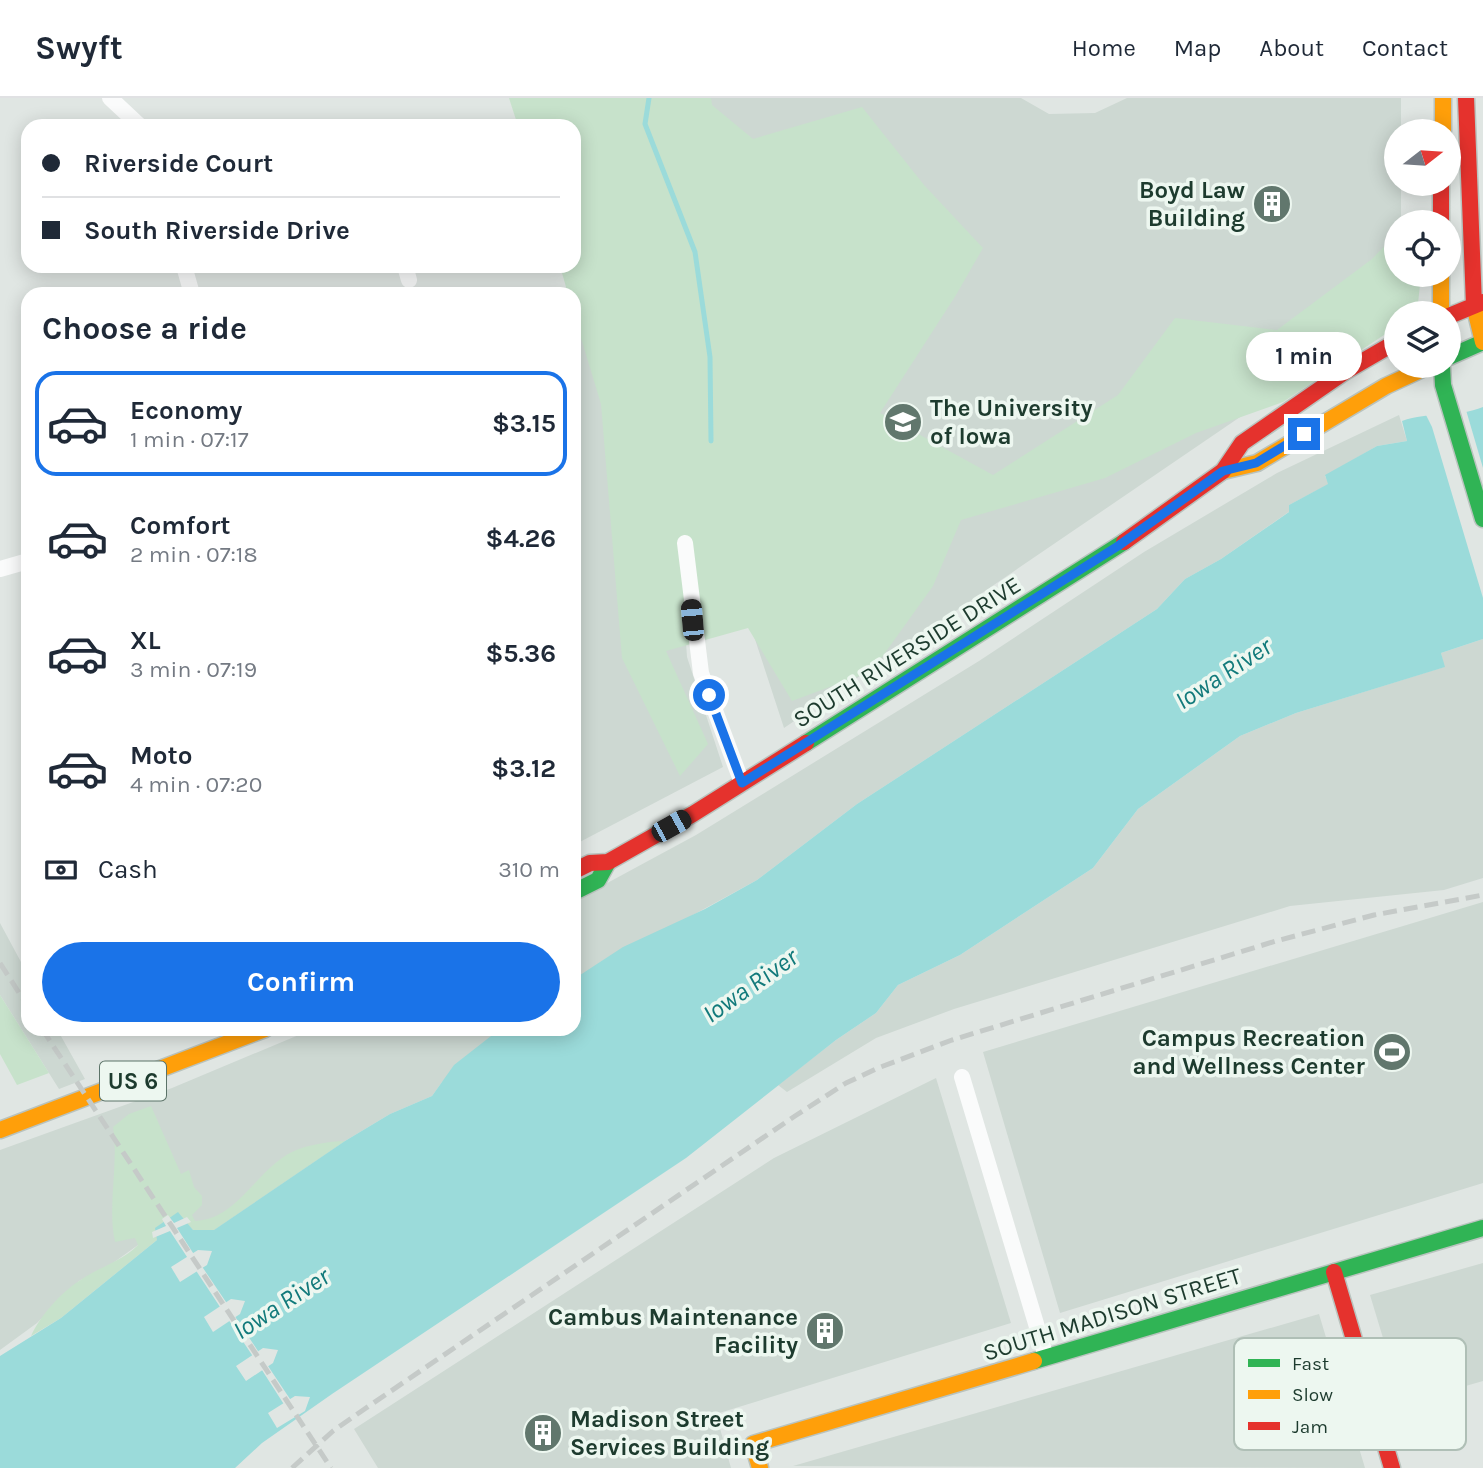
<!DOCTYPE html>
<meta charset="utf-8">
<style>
:root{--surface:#fff;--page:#f2f2f3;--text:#1f2937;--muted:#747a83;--line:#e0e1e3;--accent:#1a73e8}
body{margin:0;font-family:Karla,sans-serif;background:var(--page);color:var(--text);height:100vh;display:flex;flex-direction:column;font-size:26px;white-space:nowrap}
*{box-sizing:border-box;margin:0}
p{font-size:23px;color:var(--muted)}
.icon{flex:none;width:38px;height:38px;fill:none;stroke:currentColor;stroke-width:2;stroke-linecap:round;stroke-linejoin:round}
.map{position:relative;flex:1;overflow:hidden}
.panel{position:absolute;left:21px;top:189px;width:560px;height:749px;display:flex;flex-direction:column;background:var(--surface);border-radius:21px;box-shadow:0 4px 18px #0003}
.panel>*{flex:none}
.hud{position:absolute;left:21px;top:21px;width:560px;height:154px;border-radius:21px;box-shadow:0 4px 18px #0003;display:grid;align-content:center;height:154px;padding:0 21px;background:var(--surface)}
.needle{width:46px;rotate:73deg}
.fabs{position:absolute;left:1384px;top:21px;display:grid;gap:14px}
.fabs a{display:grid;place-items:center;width:77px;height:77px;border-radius:50%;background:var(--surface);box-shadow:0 4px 18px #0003;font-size:35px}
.end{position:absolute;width:32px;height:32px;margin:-16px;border:9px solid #1a73e8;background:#fff;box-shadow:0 0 0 4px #fff}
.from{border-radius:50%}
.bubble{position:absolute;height:49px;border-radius:24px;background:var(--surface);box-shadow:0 4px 18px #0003;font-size:23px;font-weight:700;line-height:49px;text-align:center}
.car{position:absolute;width:21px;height:42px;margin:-21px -10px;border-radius:9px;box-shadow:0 0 5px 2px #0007;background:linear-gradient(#222 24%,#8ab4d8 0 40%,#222 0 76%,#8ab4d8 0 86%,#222 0)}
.hud b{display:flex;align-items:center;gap:24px;height:66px;font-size:26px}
.hud b+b{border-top:2px solid var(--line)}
.hud i{width:18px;height:18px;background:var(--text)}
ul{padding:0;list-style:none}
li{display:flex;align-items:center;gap:21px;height:105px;margin:0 14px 10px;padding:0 7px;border:4px solid transparent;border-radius:21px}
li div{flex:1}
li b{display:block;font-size:26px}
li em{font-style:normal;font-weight:700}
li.active{border-color:var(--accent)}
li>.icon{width:63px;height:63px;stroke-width:1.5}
h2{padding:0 21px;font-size:32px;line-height:84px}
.pay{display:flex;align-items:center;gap:18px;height:77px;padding:0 21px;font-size:26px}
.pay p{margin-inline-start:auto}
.cta{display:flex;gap:14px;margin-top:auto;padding:14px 21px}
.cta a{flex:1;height:80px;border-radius:42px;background:var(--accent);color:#fff;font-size:28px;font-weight:700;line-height:80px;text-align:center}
header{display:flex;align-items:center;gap:42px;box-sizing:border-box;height:98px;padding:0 35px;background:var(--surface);border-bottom:2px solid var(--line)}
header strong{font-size:33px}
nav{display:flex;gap:38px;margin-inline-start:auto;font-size:24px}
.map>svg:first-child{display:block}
.built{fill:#cdd8d2}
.green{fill:#c7e2cb}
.water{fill:#9bdbda;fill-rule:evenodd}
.pier{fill:#e0e6e3}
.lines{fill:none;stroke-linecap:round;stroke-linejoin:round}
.stream{stroke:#9bdbda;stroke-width:5}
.fast-casing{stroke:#b9c3be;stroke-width:19}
.slow-casing{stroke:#b9c3be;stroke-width:19}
.jam-casing{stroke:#b9c3be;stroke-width:19}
.street{stroke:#fafbfb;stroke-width:16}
.fast{stroke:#30b455;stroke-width:16}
.slow{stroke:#ff9f0a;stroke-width:16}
.jam{stroke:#e5322d;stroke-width:16}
.rail{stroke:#c5cac8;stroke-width:5;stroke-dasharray:14 7;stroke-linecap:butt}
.route{stroke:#1a73e8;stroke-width:9}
.labels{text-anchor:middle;stroke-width:7;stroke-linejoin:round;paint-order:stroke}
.shield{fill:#edf7f0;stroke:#5b7368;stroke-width:2}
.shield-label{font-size:23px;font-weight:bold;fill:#1d3b2e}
.poi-label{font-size:24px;font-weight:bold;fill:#1d3b2e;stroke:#edf7f0;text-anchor:end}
.street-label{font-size:24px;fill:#1d3b2e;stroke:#edf7f0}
.water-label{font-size:26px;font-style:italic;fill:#127a7b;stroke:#edf7f0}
.key{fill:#edf7f0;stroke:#afbfb6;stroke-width:2}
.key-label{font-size:19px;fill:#1d3b2e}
</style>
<header>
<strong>Swyft</strong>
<nav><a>Home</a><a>Map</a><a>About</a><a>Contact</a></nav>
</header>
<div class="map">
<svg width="1483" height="1370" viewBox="0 0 1483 1370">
<rect width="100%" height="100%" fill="#e0e6e3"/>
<!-- built -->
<path class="built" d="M 526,0 L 1021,0 L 1049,16 L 1095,15 L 1127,0 L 1401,0 L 1401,33 L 1396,33 L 1396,86 L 1401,86 L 1401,124 L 1396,124 L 1400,210 L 784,630 L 750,526 L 679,440 L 687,559 L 723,669 L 574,747 L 574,196 L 550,196 L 582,187 L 574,28 Z
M 1399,317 L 1407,343 L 1377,348 L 1325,378 L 1329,386 L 1289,407 L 1290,413 L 1221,461 L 1185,481 L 1157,511 L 857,706 L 757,782 L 574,882 L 574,803 L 696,737 L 979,563 L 1144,454 L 1277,375 Z
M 1483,541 L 1483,780 L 1444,792 L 1290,808 L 954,911 L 876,940 L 787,994 L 778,987 L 836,942 L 876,915 L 898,887 L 960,857 L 1093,770 L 1138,711 L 1240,638 L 1296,615 L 1444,569 L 1441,555 Z
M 1483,804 L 1483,1085 L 1060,1215 L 983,954 Z
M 0,825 L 28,877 L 28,931 L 57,931 L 85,981 L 59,991 L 0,897 Z
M 313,931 L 501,931 L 442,984 L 432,998 L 390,1016 L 345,1043 L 214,1132 L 193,1132 L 178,1115 L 157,1142 L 138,1147 L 113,1165 L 79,1183 L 37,1225 L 0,1252 L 0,1052 L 172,990 Z
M 936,980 L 1011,1225 L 716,1316 L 731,1370 L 378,1370 L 354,1331 L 774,1060 Z
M 1483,1165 L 1483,1283 L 1403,1306 L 1370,1197 Z
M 1319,1216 L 1365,1370 L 793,1368 Z"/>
<!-- green -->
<path class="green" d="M 509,0 L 711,0 L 712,7 L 753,41 L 862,9 L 924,87 L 983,150 L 956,197 L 880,315 L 993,377 L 1118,297 L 1175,220 L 1277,232 L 1372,161 L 1396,136 L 1396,177 L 1421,177 L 1417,215 L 1396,215 L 1396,229 L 1283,304 L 1196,335 L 1105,380 L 961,422 L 933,488 L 872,573 L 792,603 L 748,530 L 666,553 L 708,646 L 680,678 L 622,560 L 601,306 L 574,217 L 574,196 L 568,196 L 560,168 L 574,168 L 574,28 L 518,28 Z
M 0,897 L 49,975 L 17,987 L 0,956 Z
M 151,1008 L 181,1076 L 189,1072 L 194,1089 L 202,1098 L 202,1107 L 192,1117 L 195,1123 C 237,1122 257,1071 292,1054 C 306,1047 330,1043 345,1043 L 214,1132 L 193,1132 L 178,1115 L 155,1130 L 157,1142 L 61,1220 L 31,1238 C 40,1218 62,1193 82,1181 C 100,1169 122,1163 138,1147 L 135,1140 L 115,1144 C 107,1107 119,1067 113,1029 L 129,1016 Z"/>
<!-- water -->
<path class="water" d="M 1483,309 L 1483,541 L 1441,555 L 1445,569 L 1296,615 L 1240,638 L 1138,711 L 1093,770 L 960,857 L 898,887 L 876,915 L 836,942 L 686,1060 L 332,1296 L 262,1345 L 235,1370 L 0,1370 L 0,1258 L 61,1220 L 157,1142 L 155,1130 L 178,1114 L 193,1132 L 214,1132 L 345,1043 L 390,1016 L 432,998 L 454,967 L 500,931 L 574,931 L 574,881 L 623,849 L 705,811 L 757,782 L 857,706 L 1157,511 L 1185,481 L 1221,461 L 1289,414 L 1289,407 L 1328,386 L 1325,377 L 1377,348 L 1407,343 L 1402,323 C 1429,313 1457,320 1483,309 ZM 198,1152 L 212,1153 L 207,1167 L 180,1184 L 171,1169 ZM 231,1201 L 245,1203 L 240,1216 L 213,1234 L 204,1219 ZM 263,1250 L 278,1252 L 273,1265 L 246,1283 L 236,1268 ZM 295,1298 L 310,1299 L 305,1313 L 277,1330 L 268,1315 Z"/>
<!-- pier -->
<path class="pier" d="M 1466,312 L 1483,370 L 1483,500 L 1432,329 L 1424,313 Z
M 168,1117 L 174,1125 L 187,1119 L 191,1124 L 177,1130 L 195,1158 L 189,1162 L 170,1133 L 153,1140 L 152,1134 L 166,1128 L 162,1121 Z
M 201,1167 L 228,1207 L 222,1212 L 195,1171 Z
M 234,1217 L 260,1256 L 254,1260 L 228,1221 Z
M 266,1265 L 292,1304 L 285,1308 L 260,1269 Z"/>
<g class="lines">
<!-- stream -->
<path class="stream" d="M 649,0 L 645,26 L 695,154 L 710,259 L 711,343"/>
<defs>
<path id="fast" d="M 1449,259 L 1483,244
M 1442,268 L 1443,287 L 1483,421
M 806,645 L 1124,444
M 574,794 L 598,782 L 608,764
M 1034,1263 L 1483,1130"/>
<path id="slow" d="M 1443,0 L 1443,33
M 1441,177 L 1441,215
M 1474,207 L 1483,244
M 1223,373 L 1257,365 L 1386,288 L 1429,268
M 0,1032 L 265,931
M 760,1370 L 753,1346 L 1034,1263"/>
<path id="jam" d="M 1466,0 L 1474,207
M 1441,86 L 1441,124
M 1449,218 L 1483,204
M 1124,444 L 1223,373 L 1242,345 L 1346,273 L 1396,244
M 574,773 L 590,765 L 608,764 L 693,716 L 806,645
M 1334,1174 L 1392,1370"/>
</defs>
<!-- fast casing -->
<use href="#fast" class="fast-casing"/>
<!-- slow casing -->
<use href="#slow" class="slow-casing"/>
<!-- jam casing -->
<use href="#jam" class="jam-casing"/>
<!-- street -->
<path class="street" d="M 110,0 L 140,28
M 184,168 L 192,196
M 405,168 L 409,182
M 685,445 L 701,575 L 742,685
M 0,471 L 28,463
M 962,979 L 1046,1259"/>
<!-- fast -->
<use href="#fast" class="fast"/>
<!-- slow -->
<use href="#slow" class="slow"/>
<!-- jam -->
<use href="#jam" class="jam"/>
<!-- rail -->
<path class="rail" d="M 0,865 L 28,909
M 42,931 L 331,1370
M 292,1370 L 333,1333 L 366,1310 L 795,1018 L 846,985 L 878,970 L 952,942 L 1276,843 L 1374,817 L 1483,797"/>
</g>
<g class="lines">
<!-- route -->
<path class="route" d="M 709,597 L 742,685 L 1118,448 L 1223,373 L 1256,365 L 1304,336"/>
</g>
<!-- icons -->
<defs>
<symbol id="building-disc" viewBox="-11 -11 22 22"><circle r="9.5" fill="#61776d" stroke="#edf7f0"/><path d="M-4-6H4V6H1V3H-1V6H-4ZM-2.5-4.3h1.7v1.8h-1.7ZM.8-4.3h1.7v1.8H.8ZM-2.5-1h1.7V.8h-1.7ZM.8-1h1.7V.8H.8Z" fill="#fff"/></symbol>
<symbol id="university-disc" viewBox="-11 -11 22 22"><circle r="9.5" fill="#61776d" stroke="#edf7f0"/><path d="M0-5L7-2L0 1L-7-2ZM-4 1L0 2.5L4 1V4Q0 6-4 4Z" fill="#fff"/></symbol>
<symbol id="stadium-disc" viewBox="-11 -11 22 22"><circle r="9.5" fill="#61776d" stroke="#edf7f0"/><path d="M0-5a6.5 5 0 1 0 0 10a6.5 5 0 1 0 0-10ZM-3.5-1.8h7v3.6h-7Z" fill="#fff"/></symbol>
</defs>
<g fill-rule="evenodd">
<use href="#building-disc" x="1250" y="84" width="44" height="44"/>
<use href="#university-disc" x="881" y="302" width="44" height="44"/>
<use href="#stadium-disc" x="1370" y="932" width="44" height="44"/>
<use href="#building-disc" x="803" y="1211" width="44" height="44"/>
<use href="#building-disc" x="521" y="1313" width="44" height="44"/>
</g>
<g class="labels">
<!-- shield labels -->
<rect class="shield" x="100" y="963.5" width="66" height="39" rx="5"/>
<g class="shield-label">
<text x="133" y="991">US 6</text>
</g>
<!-- poi labels -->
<g class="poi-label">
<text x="1245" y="100">Boyd Law<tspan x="1245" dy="28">Building</tspan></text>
<text x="930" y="318" text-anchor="start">The University<tspan x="930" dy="28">of Iowa</tspan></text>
<text x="1365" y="948">Campus Recreation<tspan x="1365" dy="28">and Wellness Center</tspan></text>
<text x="798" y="1227">Cambus Maintenance<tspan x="798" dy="28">Facility</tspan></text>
<text x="570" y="1329" text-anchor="start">Madison Street<tspan x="570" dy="28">Services Building</tspan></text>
</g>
<!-- street labels -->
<g class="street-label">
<text transform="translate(907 554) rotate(-32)" y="8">SOUTH RIVERSIDE DRIVE</text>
<text transform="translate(1112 1216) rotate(-17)" y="8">SOUTH MADISON STREET</text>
</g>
<!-- water labels -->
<g class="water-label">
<text transform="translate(1223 575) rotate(-33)" y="9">Iowa River</text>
<text transform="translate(750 887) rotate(-35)" y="9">Iowa River</text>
<text transform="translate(281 1205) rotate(-33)" y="9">Iowa River</text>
</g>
</g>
<!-- legend -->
<rect x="1234" y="1240" width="232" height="112" rx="10" class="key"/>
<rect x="1248" y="1261" width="32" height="8" fill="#30b455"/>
<rect x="1248" y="1292" width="32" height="9" fill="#ff9f0a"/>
<rect x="1248" y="1324" width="32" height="8" fill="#e5322d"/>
<g class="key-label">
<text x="1292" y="1272">Fast</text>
<text x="1292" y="1303">Slow</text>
<text x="1292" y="1335">Jam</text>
</g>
</svg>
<div class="fabs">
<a><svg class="needle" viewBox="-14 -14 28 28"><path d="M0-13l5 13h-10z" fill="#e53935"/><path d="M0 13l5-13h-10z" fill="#747a83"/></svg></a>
<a><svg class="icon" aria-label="locate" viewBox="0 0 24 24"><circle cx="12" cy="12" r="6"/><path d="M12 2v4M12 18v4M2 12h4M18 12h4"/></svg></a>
<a><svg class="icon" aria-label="layers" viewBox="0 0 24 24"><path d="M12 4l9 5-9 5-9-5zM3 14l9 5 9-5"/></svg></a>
</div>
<i class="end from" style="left:709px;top:597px"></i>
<i class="end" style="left:1304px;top:336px"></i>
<div class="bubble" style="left:1246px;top:234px;width:116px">1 min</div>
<i class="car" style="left:692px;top:522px;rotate:355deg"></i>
<i class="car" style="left:671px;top:728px;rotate:61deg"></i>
<div class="hud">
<b><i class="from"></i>Riverside Court</b>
<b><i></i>South Riverside Drive</b>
</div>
<section class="panel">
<h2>Choose a ride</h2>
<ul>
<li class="active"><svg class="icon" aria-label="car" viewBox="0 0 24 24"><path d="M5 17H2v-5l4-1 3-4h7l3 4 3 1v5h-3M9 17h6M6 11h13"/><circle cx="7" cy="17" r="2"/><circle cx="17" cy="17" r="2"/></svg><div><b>Economy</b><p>1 min · 07:17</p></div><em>$3.15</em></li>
<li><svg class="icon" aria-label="car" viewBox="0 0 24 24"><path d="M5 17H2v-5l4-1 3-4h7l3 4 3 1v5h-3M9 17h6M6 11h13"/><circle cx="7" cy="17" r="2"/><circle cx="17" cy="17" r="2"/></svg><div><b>Comfort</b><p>2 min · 07:18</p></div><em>$4.26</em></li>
<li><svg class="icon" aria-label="car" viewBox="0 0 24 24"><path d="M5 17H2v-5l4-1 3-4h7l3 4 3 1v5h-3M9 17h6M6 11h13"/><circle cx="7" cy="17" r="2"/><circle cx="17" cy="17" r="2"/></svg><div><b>XL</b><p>3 min · 07:19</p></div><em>$5.36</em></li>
<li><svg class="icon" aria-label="car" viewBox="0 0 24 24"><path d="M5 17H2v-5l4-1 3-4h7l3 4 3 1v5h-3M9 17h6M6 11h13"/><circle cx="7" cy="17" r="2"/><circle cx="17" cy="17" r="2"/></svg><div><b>Moto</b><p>4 min · 07:20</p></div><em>$3.12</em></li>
</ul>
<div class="pay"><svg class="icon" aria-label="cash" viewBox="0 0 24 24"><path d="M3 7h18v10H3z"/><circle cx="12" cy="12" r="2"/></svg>Cash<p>310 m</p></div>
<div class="cta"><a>Confirm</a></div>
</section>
</div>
